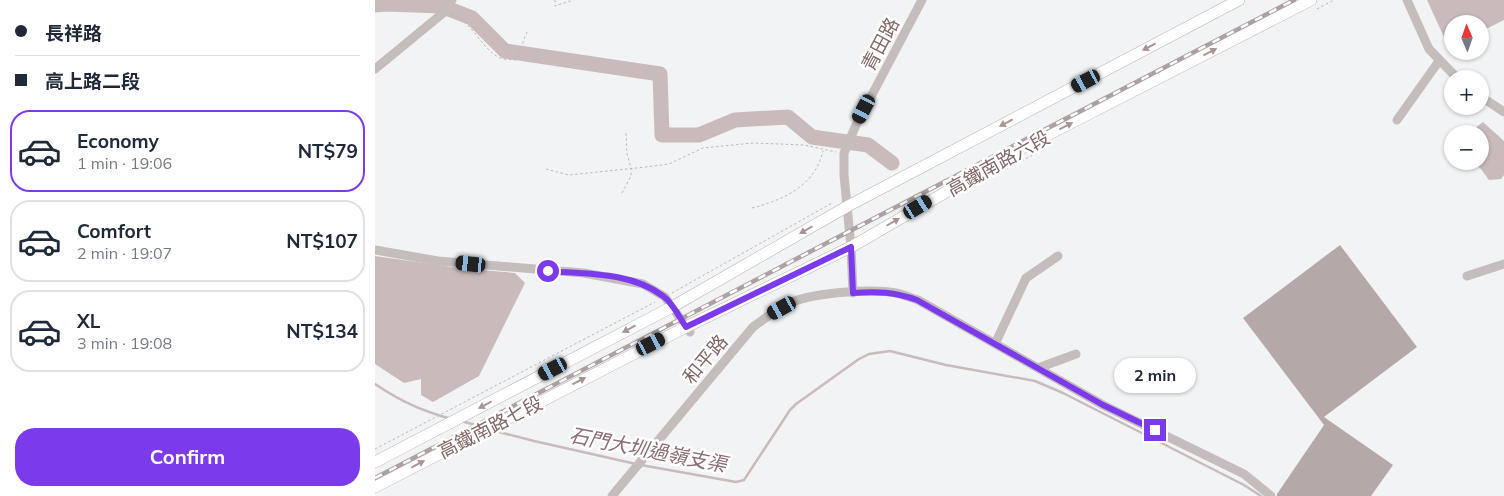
<!DOCTYPE html>
<meta charset="utf-8">
<style>
:root{--surface:#fff;--page:#f6f6f7;--text:#1f2937;--muted:#747a83;--line:#e0e1e3;--accent:#7c3aed}
body{margin:0;font-family:Mulish,"Noto Sans TC",sans-serif;background:var(--page);color:var(--text);height:100vh;display:flex;flex-direction:column;font-size:19px;white-space:nowrap}
*{box-sizing:border-box;margin:0}
p{font-size:16px;color:var(--muted)}
.icon{flex:none;width:28px;height:28px;fill:none;stroke:currentColor;stroke-width:2;stroke-linecap:round;stroke-linejoin:round}
.map{position:relative;flex:1;overflow:hidden}
.drawer{display:flex;flex-direction:column;background:var(--surface);width:375px}
.drawer>*{flex:none}
.hud{display:grid;align-content:center;height:110px;padding:0 15px;background:var(--surface)}
.needle{width:32px;rotate:358deg}
.tools{position:absolute;left:1069px;top:15px;display:grid;gap:10px}
.tools a{display:grid;place-items:center;width:45px;height:45px;border-radius:50%;background:var(--surface);box-shadow:0 1px 4px #0004;font-size:25px}
.end{position:absolute;width:22px;height:22px;margin:-11px;border:6px solid #7c3aed;background:#fff;box-shadow:0 0 0 2px #fff}
.from{border-radius:50%}
.bubble{position:absolute;height:35px;border-radius:18px;background:var(--surface);box-shadow:0 1px 4px #0004;font-size:16px;font-weight:700;line-height:35px;text-align:center}
.car{position:absolute;width:15px;height:30px;margin:-15px -8px;border-radius:6px;box-shadow:0 0 4px 1px #0007;background:linear-gradient(#222 24%,#8ab4d8 0 40%,#222 0 76%,#8ab4d8 0 86%,#222 0)}
.hud b{display:flex;align-items:center;gap:18px;height:48px;font-size:19px}
.hud b+b{border-top:1px solid var(--line)}
.hud i{width:12px;height:12px;background:var(--text)}
ul{padding:0;list-style:none}
li{display:flex;align-items:center;gap:15px;height:82px;margin:0 10px 8px;padding:0 5px;border:2px solid var(--line);border-radius:20px}
li div{flex:1}
li b{display:block;font-size:19px}
li em{font-style:normal;font-weight:700}
li.active{border-color:var(--accent)}
li>.icon{width:45px;height:45px;stroke-width:1.5}
.cta{display:flex;gap:10px;margin-top:auto;padding:10px 15px}
.cta a{flex:1;height:58px;border-radius:20px;background:var(--accent);color:#fff;font-size:20px;font-weight:700;line-height:58px;text-align:center}
main{display:flex;flex:1;min-height:0}
.map>svg:first-child{display:block}
.water{fill:#c9bbbc}
.lines{fill:none;stroke-linecap:round;stroke-linejoin:round}
.stream{stroke:#c9bbbc;stroke-width:2.5}
.river{stroke:#c9bbbc;stroke-width:15}
.building{fill:#b5a8a8}
.major-casing{stroke:#b8b1b0;stroke-width:12}
.path{stroke:#bcb7b7;stroke-width:1;stroke-dasharray:2.5 2.5;stroke-linecap:butt}
.minor{stroke:#c4bdbc;stroke-width:9}
.major{stroke:#fff;stroke-width:11}
.rail-casing{stroke:#aba1a0;stroke-width:4.5}
.rail{stroke:#fff;stroke-width:2.5;stroke-dasharray:8;stroke-linecap:butt}
.oneway{fill:#a79594}
.route{stroke:#7c3aed;stroke-width:6}
.labels{text-anchor:middle;stroke-width:5;stroke-linejoin:round;paint-order:stroke}
.street-label{font-size:19px;fill:#816866;stroke:#fff}
.water-label{font-size:20px;font-style:italic;fill:#8b6c70;stroke:#fff}
</style>
<main>
<section class="drawer">
<div class="hud">
<b><i class="from"></i>長祥路</b>
<b><i></i>高上路二段</b>
</div>
<ul>
<li class="active"><svg class="icon" aria-label="car" viewBox="0 0 24 24"><path d="M5 17H2v-5l4-1 3-4h7l3 4 3 1v5h-3M9 17h6M6 11h13"/><circle cx="7" cy="17" r="2"/><circle cx="17" cy="17" r="2"/></svg><div><b>Economy</b><p>1 min · 19:06</p></div><em>NT$79</em></li>
<li><svg class="icon" aria-label="car" viewBox="0 0 24 24"><path d="M5 17H2v-5l4-1 3-4h7l3 4 3 1v5h-3M9 17h6M6 11h13"/><circle cx="7" cy="17" r="2"/><circle cx="17" cy="17" r="2"/></svg><div><b>Comfort</b><p>2 min · 19:07</p></div><em>NT$107</em></li>
<li><svg class="icon" aria-label="car" viewBox="0 0 24 24"><path d="M5 17H2v-5l4-1 3-4h7l3 4 3 1v5h-3M9 17h6M6 11h13"/><circle cx="7" cy="17" r="2"/><circle cx="17" cy="17" r="2"/></svg><div><b>XL</b><p>3 min · 19:08</p></div><em>NT$134</em></li>
</ul>
<div class="cta"><a>Confirm</a></div>
</section>
<div class="map">
<svg width="1129" height="496" viewBox="0 0 1129 496">
<rect width="100%" height="100%" fill="#f2f3f5"/>
<!-- water -->
<path class="water" d="M 1052,0 L 1129,0 L 1129,20 L 1105,32 L 1105,24 L 1078,24 L 1077,46 L 1074,48 Z
M 1108,122 L 1129,141 L 1129,175 L 1126,179 L 1114,180 L 1106,169 L 1094,161 L 1105,161 L 1105,134 L 1100,134 L 1099,129 Z
M 0,256 L 84,268 L 140,273 L 150,283 L 104,376 L 58,402 L 46,395 L 46,379 L 29,383 L 0,364 Z"/>
<g class="lines">
<!-- stream -->
<path class="stream" d="M 0,384 C 27,402 45,410 76,419
M 86,421 L 108,427
M 120,431 L 159,441 L 261,464
M 266,465 L 361,482 L 369,480 L 415,410 L 421,404 L 484,359 L 494,354 L 515,351 L 571,365 L 660,381 L 688,393 L 869,485 L 886,496"/>
<!-- river -->
<path class="river" d="M 0,5 L 11,4 L 66,6 L 97,18 L 130,51 L 285,74 L 287,135 L 324,135 L 360,120 L 413,117 L 437,137 L 493,145 L 517,163"/>
</g>
<!-- building -->
<path class="building" d="M 965,245 L 1042,347 L 949,417 L 1018,465 L 996,496 L 902,496 L 902,494 L 949,425 L 868,318 Z"/>
<g class="lines">
<defs>
<path id="major" d="M 0,462 L 297,307 L 473,206 L 864,0
M 0,487 L 311,327 L 476,247 L 647,148 L 936,0"/>
</defs>
<!-- major casing -->
<use href="#major" class="major-casing"/>
<!-- path -->
<path class="path" d="M 180,0 L 180,6 L 198,0
M 942,9 L 959,0
M 76,15 C 97,20 105,48 125,58 C 129,60 136,59 141,60 L 152,32
M 638,166 L 663,152
M 171,169 L 194,175 L 271,167 L 294,164 L 328,148 L 378,143 L 429,145 L 461,152
M 247,193 L 256,176 L 256,168 L 252,154 L 251,132
M 377,208 C 408,200 440,186 448,151
M 297,293 L 457,203
M 0,449 L 280,302"/>
<!-- minor -->
<path class="minor" d="M 1032,0 L 1054,49 L 1083,79
M 0,69 L 68,13 L 77,0
M 1105,96 L 1129,112
M 1022,120 L 1064,61
M 0,250 L 63,261 L 209,273 L 268,284 L 290,297 L 315,332
M 1092,276 L 1129,264
M 478,293 L 476,247 L 469,175 L 469,153 L 481,125 L 547,0
M 620,344 L 651,278 L 683,256
M 663,368 L 701,354
M 237,496 L 378,327 C 390,318 403,308 417,302 C 440,293 497,288 521,293 C 528,294 536,298 543,300 L 728,405 L 869,474 L 896,496"/>
<!-- major -->
<use href="#major" class="major"/>
<defs>
<path id="rail" d="M 0,478 L 919,0"/>
</defs>
<!-- rail casing -->
<use href="#rail" class="rail-casing"/>
<!-- rail -->
<use href="#rail" class="rail"/>
</g>
<!-- one-way arrows -->
<defs><path id="oneway-solid" d="M-6-.8H1V-3.2L6.5 0L1 3.2V.8H-6Z" transform="scale(1.25)"/></defs>
<g class="oneway">
<use href="#oneway-solid" transform="translate(774 47) rotate(152)"/>
<use href="#oneway-solid" transform="translate(835 52) rotate(-27)"/>
<use href="#oneway-solid" transform="translate(631 123) rotate(152)"/>
<use href="#oneway-solid" transform="translate(691 126) rotate(-27)"/>
<use href="#oneway-solid" transform="translate(518 222) rotate(-30)"/>
<use href="#oneway-solid" transform="translate(431 230) rotate(150)"/>
<use href="#oneway-solid" transform="translate(254 329) rotate(152)"/>
<use href="#oneway-solid" transform="translate(204 381) rotate(-27)"/>
<use href="#oneway-solid" transform="translate(110 405) rotate(152)"/>
<use href="#oneway-solid" transform="translate(43 464) rotate(-28)"/>
</g>
<g class="lines">
<!-- route -->
<path class="route" d="M 173,271 C 211,274 256,272 288,296 C 298,303 304,317 311,327 L 476,247 L 478,293 C 502,291 520,292 542,300 L 728,405 L 780,430"/>
</g>
<g class="labels">
<!-- street labels -->
<g class="street-label">
<text transform="translate(505 44) rotate(-62)" y="7">青田路</text>
<text transform="translate(623 163) rotate(-29)" y="7">高鐵南路六段</text>
<text transform="translate(330 359) rotate(-50)" y="7">和平路</text>
<text transform="translate(115 427) rotate(-27)" y="7">高鐵南路七段</text>
</g>
<!-- water labels -->
<g class="water-label">
<text transform="translate(273 450) rotate(11)" y="7">石門大圳過嶺支渠</text>
</g>
</g>
</svg>
<div class="tools">
<a><svg class="needle" viewBox="-14 -14 28 28"><path d="M0-13l5 13h-10z" fill="#e53935"/><path d="M0 13l5-13h-10z" fill="#747a83"/></svg></a>
<a>+</a>
<a>−</a>
</div>
<i class="end from" style="left:173px;top:271px"></i>
<i class="end" style="left:780px;top:430px"></i>
<div class="bubble" style="left:739px;top:358px;width:82px">2 min</div>
<i class="car" style="left:711px;top:81px;rotate:242deg"></i>
<i class="car" style="left:489px;top:109px;rotate:208deg"></i>
<i class="car" style="left:543px;top:207px;rotate:59deg"></i>
<i class="car" style="left:96px;top:264px;rotate:276deg"></i>
<i class="car" style="left:407px;top:308px;rotate:241deg"></i>
<i class="car" style="left:276px;top:344px;rotate:63deg"></i>
<i class="car" style="left:178px;top:369px;rotate:242deg"></i>
</div>
</main>
